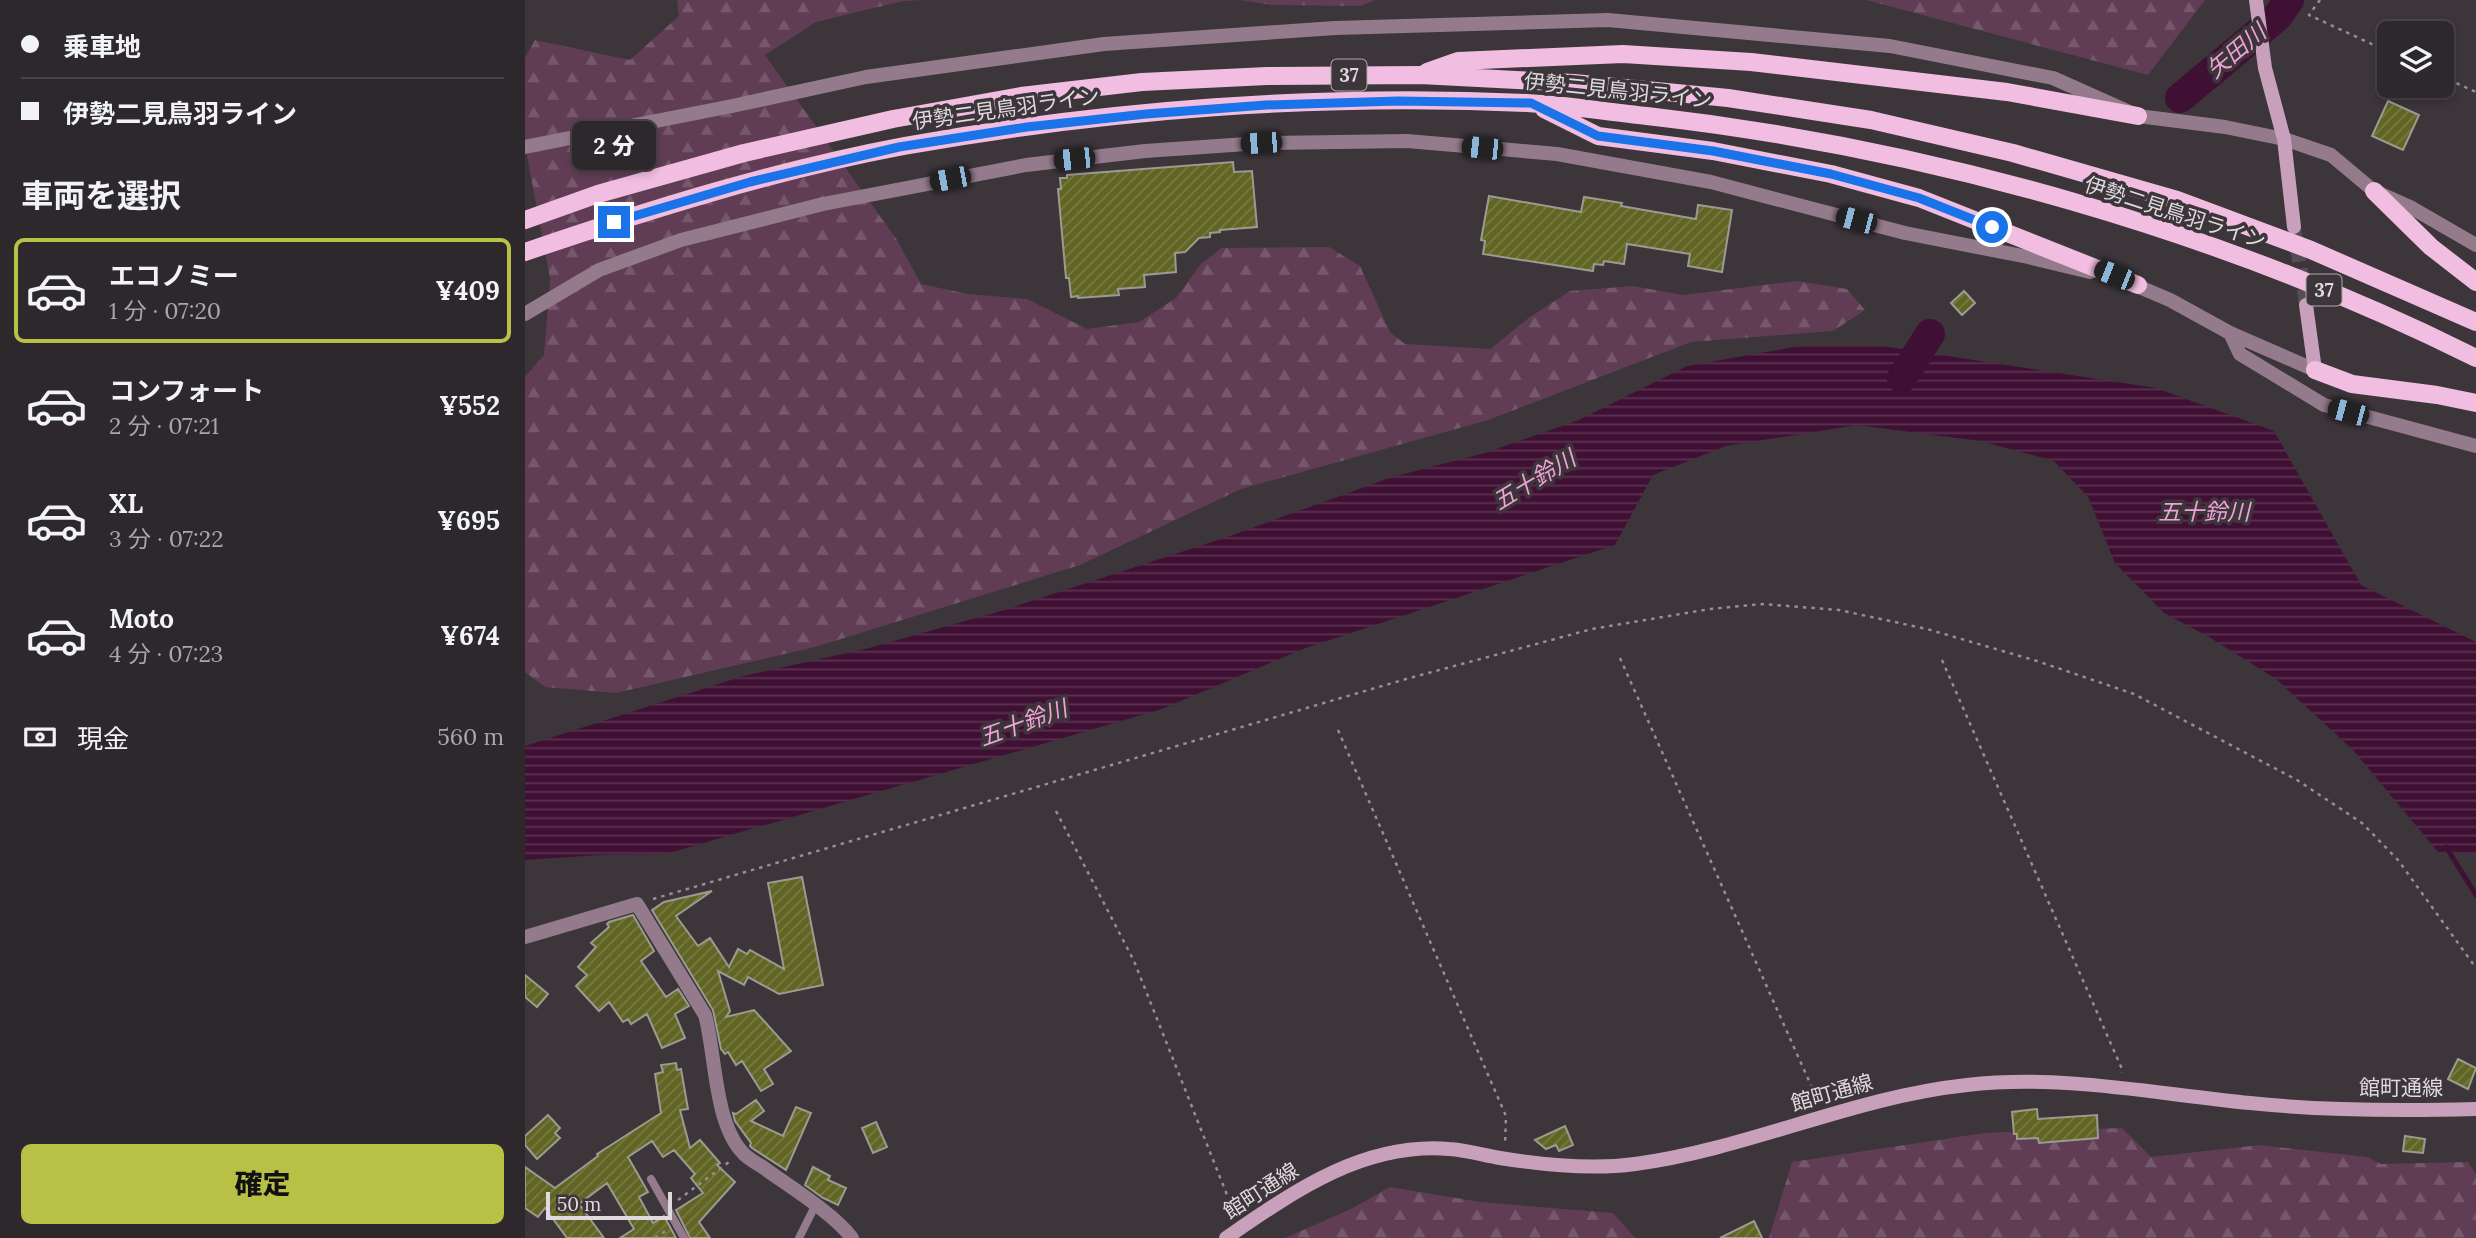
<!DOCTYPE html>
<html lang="ja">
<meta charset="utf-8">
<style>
:root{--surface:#2d282c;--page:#393438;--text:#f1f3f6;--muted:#a7a6a9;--line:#484448;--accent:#b9c046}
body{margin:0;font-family:Lora,"Noto Sans JP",serif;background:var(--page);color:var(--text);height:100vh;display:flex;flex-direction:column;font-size:26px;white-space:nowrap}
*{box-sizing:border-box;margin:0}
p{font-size:23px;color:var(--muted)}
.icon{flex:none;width:38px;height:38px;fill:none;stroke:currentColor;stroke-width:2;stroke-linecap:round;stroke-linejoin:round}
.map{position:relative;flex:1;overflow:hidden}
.panel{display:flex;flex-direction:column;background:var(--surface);width:525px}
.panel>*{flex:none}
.hud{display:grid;align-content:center;height:154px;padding:0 21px;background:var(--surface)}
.tools{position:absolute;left:1852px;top:21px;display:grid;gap:14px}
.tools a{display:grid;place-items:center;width:77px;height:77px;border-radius:10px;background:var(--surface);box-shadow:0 4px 10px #0003,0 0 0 2px var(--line);font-size:35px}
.scale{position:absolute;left:21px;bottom:18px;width:126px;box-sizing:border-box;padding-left:7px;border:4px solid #dfdadd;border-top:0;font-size:19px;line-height:24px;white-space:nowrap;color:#dfdadd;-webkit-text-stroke:5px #3c353a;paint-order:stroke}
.end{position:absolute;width:32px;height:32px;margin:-16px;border:9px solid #1a73e8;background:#fff;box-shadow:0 0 0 4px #fff}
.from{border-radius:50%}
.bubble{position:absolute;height:49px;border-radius:10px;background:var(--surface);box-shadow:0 4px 10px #0003,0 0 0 2px var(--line);font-size:23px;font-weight:800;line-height:49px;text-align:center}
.car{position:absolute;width:21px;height:42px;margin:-21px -10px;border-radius:9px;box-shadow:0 0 5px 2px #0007;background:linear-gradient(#222 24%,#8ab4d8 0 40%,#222 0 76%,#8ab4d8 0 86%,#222 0)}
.hud b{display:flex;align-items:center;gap:24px;height:66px;font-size:26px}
.hud b+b{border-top:2px solid var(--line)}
.hud i{width:18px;height:18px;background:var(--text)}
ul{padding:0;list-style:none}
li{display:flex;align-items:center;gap:21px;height:105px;margin:0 14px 10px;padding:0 7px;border:4px solid transparent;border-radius:10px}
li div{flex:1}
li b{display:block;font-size:26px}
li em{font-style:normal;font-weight:800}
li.current{border-color:var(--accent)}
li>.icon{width:63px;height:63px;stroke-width:1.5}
h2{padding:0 21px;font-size:32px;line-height:84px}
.pay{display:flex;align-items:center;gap:18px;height:77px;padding:0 21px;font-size:26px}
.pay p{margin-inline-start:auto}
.primary-button{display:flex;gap:14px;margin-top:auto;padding:14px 21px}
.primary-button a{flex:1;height:80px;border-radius:10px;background:var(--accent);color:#111;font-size:28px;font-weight:800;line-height:80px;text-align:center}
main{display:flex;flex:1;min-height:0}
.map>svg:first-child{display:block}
.forest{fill:url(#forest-firs)}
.water{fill:url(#water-rules)}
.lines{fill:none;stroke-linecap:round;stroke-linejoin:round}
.stream{stroke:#401034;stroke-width:5}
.river{stroke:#401034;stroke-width:30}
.building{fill:url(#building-hatch);stroke:#9a9b91;stroke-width:2}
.secondary-tunnel{stroke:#544e52;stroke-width:14;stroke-dasharray:14 7;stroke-linecap:butt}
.path{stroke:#958f93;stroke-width:2.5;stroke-dasharray:3.5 5;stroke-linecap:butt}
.lane{stroke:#947b8c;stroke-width:8}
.street{stroke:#947b8c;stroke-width:14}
.secondary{stroke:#c9a0bb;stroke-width:14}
.primary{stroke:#f1bde0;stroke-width:18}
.route{stroke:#1a73e8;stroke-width:9}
.labels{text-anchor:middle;stroke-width:7;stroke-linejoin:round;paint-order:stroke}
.shield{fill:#3c353a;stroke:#aea8ac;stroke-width:2}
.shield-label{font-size:19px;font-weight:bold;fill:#dfdadd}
.street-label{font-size:21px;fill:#dfdadd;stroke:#3c353a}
.water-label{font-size:23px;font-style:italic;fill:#f1a1d8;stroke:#3c353a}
</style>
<main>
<section class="panel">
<div class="hud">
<b><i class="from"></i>乗車地</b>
<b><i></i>伊勢二見鳥羽ライン</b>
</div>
<h2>車両を選択</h2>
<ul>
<li class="current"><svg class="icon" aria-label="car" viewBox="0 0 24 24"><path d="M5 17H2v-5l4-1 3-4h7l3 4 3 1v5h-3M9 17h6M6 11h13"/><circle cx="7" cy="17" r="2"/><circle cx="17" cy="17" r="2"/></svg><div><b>エコノミー</b><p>1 分 · 07:20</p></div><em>¥409</em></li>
<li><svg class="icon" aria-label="car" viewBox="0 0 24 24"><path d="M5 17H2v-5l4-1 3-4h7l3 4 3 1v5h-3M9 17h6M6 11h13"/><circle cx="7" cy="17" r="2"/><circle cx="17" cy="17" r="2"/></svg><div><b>コンフォート</b><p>2 分 · 07:21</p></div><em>¥552</em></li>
<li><svg class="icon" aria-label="car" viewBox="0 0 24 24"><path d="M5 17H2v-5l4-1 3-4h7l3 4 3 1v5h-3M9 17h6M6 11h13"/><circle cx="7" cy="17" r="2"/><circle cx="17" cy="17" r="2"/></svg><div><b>XL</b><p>3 分 · 07:22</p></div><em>¥695</em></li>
<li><svg class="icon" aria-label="car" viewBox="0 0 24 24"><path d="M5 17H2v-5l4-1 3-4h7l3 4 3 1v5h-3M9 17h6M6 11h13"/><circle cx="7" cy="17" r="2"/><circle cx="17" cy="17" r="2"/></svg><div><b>Moto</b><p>4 分 · 07:23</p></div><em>¥674</em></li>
</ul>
<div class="pay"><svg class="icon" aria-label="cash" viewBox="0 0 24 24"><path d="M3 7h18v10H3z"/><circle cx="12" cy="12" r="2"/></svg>現金<p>560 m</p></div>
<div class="primary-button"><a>確定</a></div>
</section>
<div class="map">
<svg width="1951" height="1238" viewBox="0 0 1951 1238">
<defs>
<pattern id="forest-firs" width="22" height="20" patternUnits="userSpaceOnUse" patternTransform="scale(1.75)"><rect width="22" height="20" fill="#603d55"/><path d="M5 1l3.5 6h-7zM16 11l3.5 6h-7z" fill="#76586d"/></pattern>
<pattern id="water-rules" width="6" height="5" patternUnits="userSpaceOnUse" patternTransform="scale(1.75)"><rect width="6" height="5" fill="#401034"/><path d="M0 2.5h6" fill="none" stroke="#5b3251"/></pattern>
<pattern id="building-hatch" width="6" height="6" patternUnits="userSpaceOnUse" patternTransform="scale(1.75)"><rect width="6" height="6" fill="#616524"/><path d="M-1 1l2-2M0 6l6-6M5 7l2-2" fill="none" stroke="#777a43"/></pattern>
</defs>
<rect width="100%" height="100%" fill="#3c353a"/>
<!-- forest -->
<path class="forest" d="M 152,0 L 399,0 L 378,1 L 291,22 L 240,55 L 372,240 L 396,284 L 443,294 L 502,299 L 562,329 L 614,322 L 651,298 L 675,265 L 696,248 L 804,247 L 835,266 L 865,332 L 880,344 L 965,349 L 1005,317 L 1045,291 L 1108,286 L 1158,295 L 1272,281 L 1322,289 L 1340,310 L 1308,331 L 1166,342 L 963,420 L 716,489 L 555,565 L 290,647 L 91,693 L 20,687 L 0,672 L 0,377 L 19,355 L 25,279 L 0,145 L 0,58 L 10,40 L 105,60 L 154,16 Z
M 715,0 L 851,0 L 835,6 L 747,5 Z
M 1341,0 L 1680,0 L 1623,75 Z
M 1597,1128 L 1626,1157 L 1735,1145 L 1842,1157 L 1856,1164 L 1943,1162 L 1951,1174 L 1951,1238 L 1244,1238 L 1267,1162 L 1459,1133 Z
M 865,1187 L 955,1202 L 1088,1213 L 1110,1238 L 760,1238 L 826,1209 Z"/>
<!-- water -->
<path class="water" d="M 1275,346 L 1358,346 L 1631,388 L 1749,431 L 1836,585 L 1951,642 L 1951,854 L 1913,852 L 1828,750 L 1751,679 L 1684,637 L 1639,613 L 1590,563 L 1563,497 L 1529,461 L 1455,441 L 1332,425 L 1201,446 L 1128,475 L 1090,545 L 778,649 L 637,709 L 141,854 L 75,855 L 0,860 L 0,746 L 215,677 L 344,648 L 476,611 L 702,537 L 867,477 L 960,453 L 1054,420 L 1162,366 Z"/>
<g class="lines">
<!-- stream -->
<path class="stream" d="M 1921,847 L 1951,895"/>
<!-- river -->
<path class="river" d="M 1655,98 L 1752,17 L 1764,0
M 1377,378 L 1405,334"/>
</g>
<!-- building -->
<path class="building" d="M 1863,101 L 1894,115 L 1878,150 L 1847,136 Z
M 708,162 L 709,172 L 727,171 L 732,227 L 695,230 L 695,232 L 685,233 L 685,237 L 674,238 L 660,252 L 650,253 L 651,272 L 619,275 L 620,287 L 593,289 L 594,295 L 553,298 L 553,296 L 546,297 L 544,278 L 541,278 L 533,189 L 536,189 L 535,178 L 542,178 L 542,175 Z
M 964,196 L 1056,212 L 1059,197 L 1097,203 L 1096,206 L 1171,219 L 1173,205 L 1207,210 L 1197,272 L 1163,266 L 1165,254 L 1102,244 L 1099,264 L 1079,261 L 1078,265 L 1069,264 L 1068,271 L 958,254 L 960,241 L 956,240 Z
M 1439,291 L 1450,303 L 1437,315 L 1426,303 Z
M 277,877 L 298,985 L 254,994 L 223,977 L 219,985 L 193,971 L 205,1011 L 201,1017 L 229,1010 L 266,1051 L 239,1069 L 248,1084 L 236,1091 L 217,1061 L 211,1065 L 203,1052 L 200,1054 L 196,1049 L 188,1010 L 127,910 L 139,902 L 187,891 L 151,916 L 173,946 L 185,938 L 204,967 L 213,949 L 222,954 L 225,950 L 259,969 L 243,883 Z
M 108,915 L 129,951 L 116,961 L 141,997 L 153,989 L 164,1006 L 150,1014 L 160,1038 L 137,1048 L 122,1014 L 106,1024 L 103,1019 L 98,1022 L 84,1002 L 74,1011 L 51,986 L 62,975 L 53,967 L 71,947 L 66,943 L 84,927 L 82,924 L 84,922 Z
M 0,975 L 23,994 L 12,1007 L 0,997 Z
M 1933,1059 L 1951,1068 L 1943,1089 L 1923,1079 Z
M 151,1063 L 152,1070 L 156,1069 L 163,1109 L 155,1110 L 165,1148 L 175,1140 L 195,1163 L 192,1165 L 210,1182 L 174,1222 L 185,1238 L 165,1238 L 151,1210 L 178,1193 L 166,1178 L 170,1174 L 149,1150 L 138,1157 L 127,1141 L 103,1157 L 123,1192 L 114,1197 L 128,1223 L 139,1216 L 151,1238 L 95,1238 L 109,1229 L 82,1183 L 54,1204 L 79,1238 L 42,1238 L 20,1208 L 13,1217 L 0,1208 L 0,1167 L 30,1188 L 73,1156 L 72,1154 L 136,1113 L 130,1074 L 138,1072 L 136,1065 Z
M 231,1100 L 239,1111 L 226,1121 L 258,1136 L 271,1107 L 286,1113 L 261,1170 L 227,1148 L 225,1146 L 226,1143 L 210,1121 L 208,1113 L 211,1114 Z
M 1512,1109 L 1513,1119 L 1572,1115 L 1573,1138 L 1514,1143 L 1513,1138 L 1492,1139 L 1492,1134 L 1489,1134 L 1487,1112 Z
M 23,1115 L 35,1128 L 30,1133 L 35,1138 L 12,1159 L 0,1145 L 0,1136 Z
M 351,1122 L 362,1147 L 348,1153 L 337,1128 Z
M 1040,1126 L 1048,1145 L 1034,1151 L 1031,1145 L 1021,1149 L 1010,1140 Z
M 1880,1136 L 1900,1139 L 1898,1153 L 1878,1151 Z
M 288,1167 L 305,1176 L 303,1180 L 321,1188 L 313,1205 L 298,1198 L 280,1185 Z
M 1229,1221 L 1237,1238 L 1195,1238 Z"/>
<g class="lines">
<!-- secondary-tunnel -->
<path class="secondary-tunnel" d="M 1769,227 L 1781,305"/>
<!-- path -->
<path class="path" d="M 1795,0 L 1784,15 L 1864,52
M 1916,76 L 1951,92
M 1095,658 L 1293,1101
M 1417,660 L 1597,1069 L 1597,1073
M 813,730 L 981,1116 L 980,1145
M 531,811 L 609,961 L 710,1215
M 128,899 L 881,679 L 1067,629 L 1185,609 L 1237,604 L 1314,610 L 1402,629 L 1512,661 L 1609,694 L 1772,780 L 1837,823 L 1873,860 L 1951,968
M 153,1200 L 204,1162
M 130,1238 L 142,1230"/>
<!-- lane -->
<path class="lane" d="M 126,1179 L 159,1238
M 274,1238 L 290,1206"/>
<!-- street -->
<path class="street" d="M 0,147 L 207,106 L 341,77 L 579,44 L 810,28 L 1083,20 L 1365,46 L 1528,78 L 1613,116 L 1700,127 L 1759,139 L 1806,155 L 1849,191 L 1887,208 L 1951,245
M 1605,283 L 1645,300 L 1705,333 L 1790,370
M 0,314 L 74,270 L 156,240 L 298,204 L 501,165 L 620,151 L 736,143 L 882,141 L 1032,154 L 1186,182 L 1380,233 L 1503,257 L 1565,272
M 1705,333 L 1715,354 L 1799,405 L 1951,446
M 0,937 L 112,904 L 180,1015 C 191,1055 189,1123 218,1153 C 223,1159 232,1163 239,1168 C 265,1187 308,1213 327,1238"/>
<!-- secondary -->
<path class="secondary" d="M 1731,0 L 1740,68 L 1759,139 L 1769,227
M 1781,305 L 1790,370
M 701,1238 C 768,1192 838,1142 924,1149 C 941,1150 958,1155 975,1158 C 1018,1165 1066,1170 1110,1164 C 1223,1149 1328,1097 1442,1085 C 1537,1074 1631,1094 1725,1103 C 1800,1111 1876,1111 1951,1109"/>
<!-- primary -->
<path class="primary" d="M 902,72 L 933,61 L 1098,54 L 1226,62 L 1482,92 L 1613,116
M 1019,109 L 1073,136 L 1188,151 L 1306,174 L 1394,198 L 1613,285
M 1849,191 L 1906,247 L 1951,282
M 0,220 L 73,194 L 219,153 L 368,119 L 496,96 L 617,82 L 742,76 L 895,75 L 1049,83 L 1203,98 L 1346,120 L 1488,153 L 1652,200 L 1786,250 L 1951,322
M 0,252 C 123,210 251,170 379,146 C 580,110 797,93 1002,103 C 1042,105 1082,112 1122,116 C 1404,148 1697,231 1951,358
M 1790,370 L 1827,384 L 1912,395 L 1951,403"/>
</g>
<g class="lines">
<!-- route -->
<path class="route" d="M 89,222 L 225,182 L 374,147 L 502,127 L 621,114 L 741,105 L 873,101 L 1006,103 L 1073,136 L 1188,151 L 1306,174 L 1394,198 L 1467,227"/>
</g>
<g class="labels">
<!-- shield labels -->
<g class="shield">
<rect x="806.5" y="59.5" width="35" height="31" rx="5"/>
<rect x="1781.5" y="274.5" width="35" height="31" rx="5"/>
</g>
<g class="shield-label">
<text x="824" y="82">37</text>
<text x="1799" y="297">37</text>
</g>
<!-- street labels -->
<g class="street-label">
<text transform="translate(1093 91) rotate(6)" y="7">伊勢二見鳥羽ライン</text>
<text transform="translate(481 109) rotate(-8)" y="7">伊勢二見鳥羽ライン</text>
<text transform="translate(1650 213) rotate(18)" y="7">伊勢二見鳥羽ライン</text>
<text x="1876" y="1095">館町通線</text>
<text transform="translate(1307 1093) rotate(-16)" y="7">館町通線</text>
<text transform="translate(736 1191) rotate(-33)" y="7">館町通線</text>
</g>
<!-- water labels -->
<g class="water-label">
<text transform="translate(1711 51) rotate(-40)" y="8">矢田川</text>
<text transform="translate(1009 480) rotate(-31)" y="8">五十鈴川</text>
<text x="1679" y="520">五十鈴川</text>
<text transform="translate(498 723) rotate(-20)" y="8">五十鈴川</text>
</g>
</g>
</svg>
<div class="tools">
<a><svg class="icon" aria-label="layers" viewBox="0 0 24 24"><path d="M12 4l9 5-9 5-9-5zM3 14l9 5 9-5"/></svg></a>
</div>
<div class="scale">50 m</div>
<i class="end from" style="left:1467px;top:227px"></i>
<i class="end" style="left:89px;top:222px"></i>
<div class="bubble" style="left:47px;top:121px;width:84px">2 分</div>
<i class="car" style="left:736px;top:143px;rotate:267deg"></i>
<i class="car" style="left:957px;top:148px;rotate:276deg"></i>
<i class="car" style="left:549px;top:159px;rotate:264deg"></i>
<i class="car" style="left:425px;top:179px;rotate:259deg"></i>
<i class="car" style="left:1331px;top:220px;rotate:285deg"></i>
<i class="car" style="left:1589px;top:275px;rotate:292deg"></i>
<i class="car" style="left:1823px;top:412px;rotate:285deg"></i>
</div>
</main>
